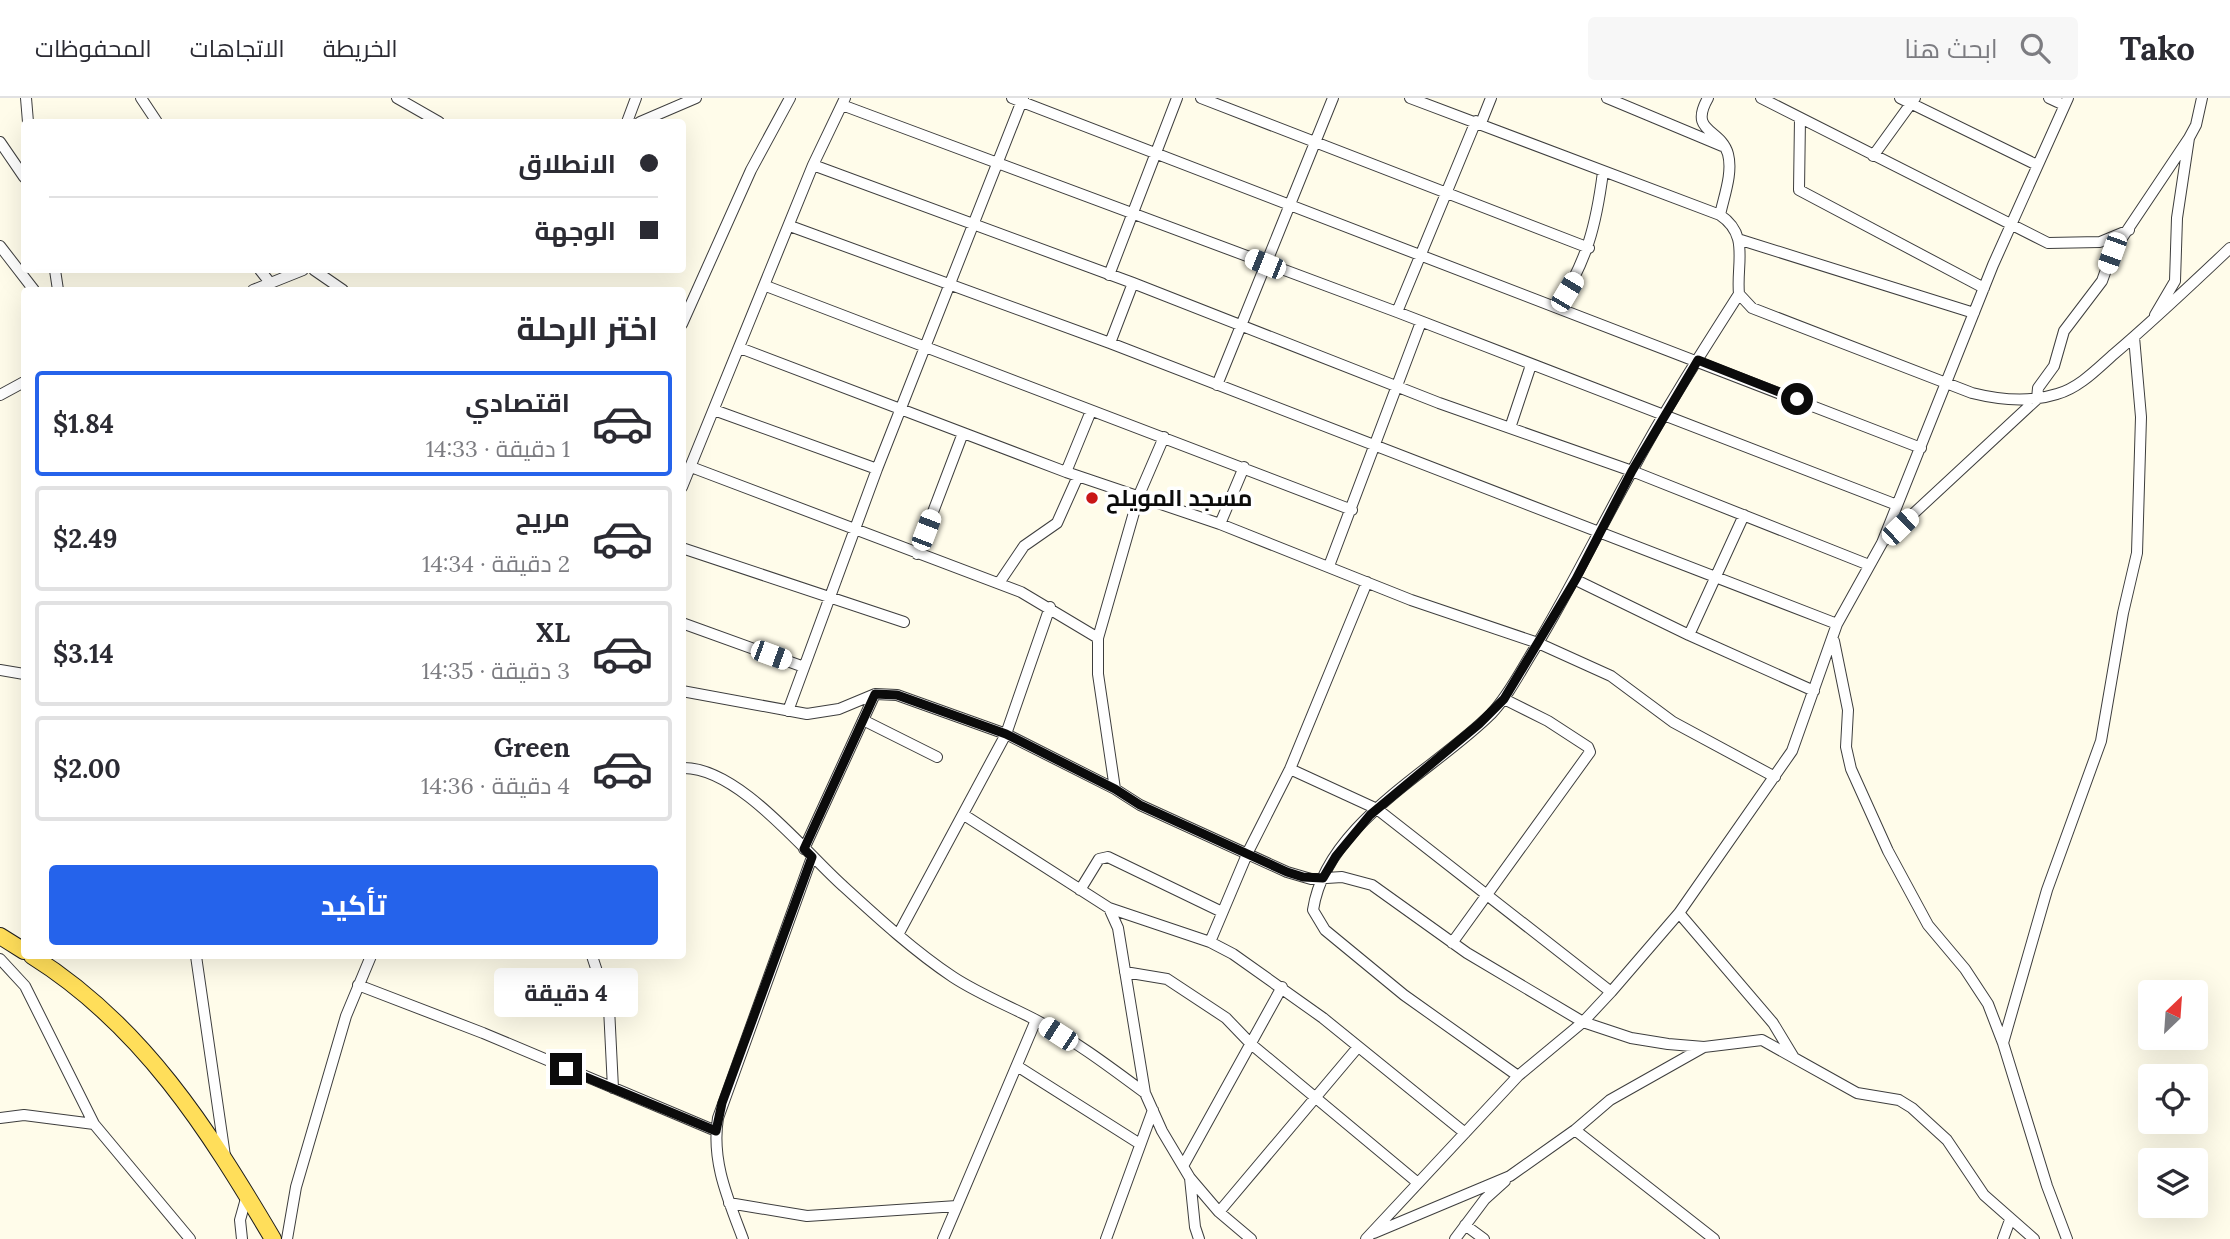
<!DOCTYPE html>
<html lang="ar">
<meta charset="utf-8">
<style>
:root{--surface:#fff;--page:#f7f7f7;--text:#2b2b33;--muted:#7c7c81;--line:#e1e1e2;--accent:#2563eb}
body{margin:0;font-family:Lora,Cairo,serif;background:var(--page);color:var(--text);direction:rtl;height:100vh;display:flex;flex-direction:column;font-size:26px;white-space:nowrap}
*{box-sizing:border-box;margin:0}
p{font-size:23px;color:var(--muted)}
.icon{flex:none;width:38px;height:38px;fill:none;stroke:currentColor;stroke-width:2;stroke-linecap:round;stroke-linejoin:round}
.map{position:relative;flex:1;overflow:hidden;direction:ltr}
.drawer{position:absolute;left:21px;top:189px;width:665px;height:672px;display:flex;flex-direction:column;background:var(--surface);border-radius:7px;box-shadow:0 7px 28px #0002;direction:rtl}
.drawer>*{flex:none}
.top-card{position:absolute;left:21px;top:21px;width:665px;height:154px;border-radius:7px;box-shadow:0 7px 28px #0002;direction:rtl;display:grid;align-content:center;height:154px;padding:0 28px;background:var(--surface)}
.needle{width:46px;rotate:25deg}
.fabs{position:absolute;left:2138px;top:882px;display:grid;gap:14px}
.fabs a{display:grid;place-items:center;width:70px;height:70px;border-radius:7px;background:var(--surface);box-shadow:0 7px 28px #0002;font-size:35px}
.end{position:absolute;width:32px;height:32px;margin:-16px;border:9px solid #0b0b0b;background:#fff;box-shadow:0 0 0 4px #fff}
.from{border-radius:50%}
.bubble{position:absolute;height:49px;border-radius:7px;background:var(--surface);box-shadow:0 7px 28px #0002;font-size:23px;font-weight:700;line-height:49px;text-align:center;direction:rtl}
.car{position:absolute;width:21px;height:42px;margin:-21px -10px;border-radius:9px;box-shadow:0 0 5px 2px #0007;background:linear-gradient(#fff 24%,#345 0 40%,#fff 0 76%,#345 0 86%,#fff 0)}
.top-card b{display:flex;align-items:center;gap:24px;height:66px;font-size:26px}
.top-card b+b{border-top:2px solid var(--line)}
.top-card i{width:18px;height:18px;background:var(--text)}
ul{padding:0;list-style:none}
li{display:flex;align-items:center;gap:21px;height:105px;margin:0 14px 10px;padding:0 14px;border:4px solid var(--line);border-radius:7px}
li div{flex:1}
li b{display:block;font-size:26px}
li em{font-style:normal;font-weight:700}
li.selected{border-color:var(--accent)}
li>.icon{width:63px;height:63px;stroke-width:1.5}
h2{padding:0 28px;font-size:32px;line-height:84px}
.button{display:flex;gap:14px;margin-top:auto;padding:14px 28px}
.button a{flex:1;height:80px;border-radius:7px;background:var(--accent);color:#fff;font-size:28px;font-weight:700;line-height:80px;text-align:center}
header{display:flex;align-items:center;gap:42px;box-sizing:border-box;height:98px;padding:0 35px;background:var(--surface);border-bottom:2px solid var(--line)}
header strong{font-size:33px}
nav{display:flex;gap:38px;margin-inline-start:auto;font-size:24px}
.search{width:490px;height:63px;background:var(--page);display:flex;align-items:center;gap:18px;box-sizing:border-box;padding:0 24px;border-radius:7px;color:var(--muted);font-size:26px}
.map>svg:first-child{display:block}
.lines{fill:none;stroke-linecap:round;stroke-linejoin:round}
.minor-casing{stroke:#3e3e3e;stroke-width:12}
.primary-casing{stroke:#1c1c1c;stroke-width:18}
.minor{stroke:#fff;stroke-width:10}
.primary{stroke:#ffde5a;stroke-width:16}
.route{stroke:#0b0b0b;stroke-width:9}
.poi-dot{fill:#c91616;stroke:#fff;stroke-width:2.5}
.labels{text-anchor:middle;stroke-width:7;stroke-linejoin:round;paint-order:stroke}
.poi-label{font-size:23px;font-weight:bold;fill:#0b0b0b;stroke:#fff;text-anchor:start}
</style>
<header>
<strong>Tako</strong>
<div class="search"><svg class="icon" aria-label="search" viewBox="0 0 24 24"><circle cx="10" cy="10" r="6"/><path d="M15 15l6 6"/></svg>ابحث هنا</div>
<nav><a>الخريطة</a><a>الاتجاهات</a><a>المحفوظات</a></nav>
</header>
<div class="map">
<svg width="2230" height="1141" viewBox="0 0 2230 1141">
<rect width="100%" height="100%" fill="#fffcea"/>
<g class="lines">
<defs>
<path id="minor" d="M 26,0 L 28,24
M 141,0 L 157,24
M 397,0 L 439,24
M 1012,0 L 1921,350
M 1201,0 L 1589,150
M 1410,0 L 1720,117 C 1750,137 1736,165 1739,196 L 1752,210 L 1972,295 C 2000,302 2029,305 2057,296 C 2079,290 2097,271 2114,256 C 2154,222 2192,186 2230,150
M 1607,0 L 1722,48
M 1708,0 C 1688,35 1721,30 1728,56 C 1733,75 1724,98 1720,117
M 1761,0 L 2048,145 L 2100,144 L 2129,132
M 1900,0 L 2037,67
M 2049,0 L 2064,7
M 842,7 L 1397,214 L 1897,407
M 1800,20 L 1799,92 L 1984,190
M 627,24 L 636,0
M 640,24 L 696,0
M 1481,25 L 1491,0
M 0,44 L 24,79
M 1873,58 L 1915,0
M 813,67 L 1133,185 L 1439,305 L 1632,373 L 1869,467
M 790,128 L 1110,245 L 1837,526
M 1741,142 L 1974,215
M 0,148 L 34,192
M 55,172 L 58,192
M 260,172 L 271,186
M 314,172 L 343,192
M 1109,177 L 1177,0
M 766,188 L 1352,412
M 253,192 L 303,172
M 1558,208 C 1587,162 1596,128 1603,74
M 1397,214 L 1476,23
M 2155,217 L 2175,183 L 2177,120 L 2189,40 L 2196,27 L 2202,0
M 682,226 L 751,72 L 790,0
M 1110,245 L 1133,185
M 740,250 L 1066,374 L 1220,426 L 1411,502 L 1538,545 L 1611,578 L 1673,624 L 1775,679
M 1217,287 L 1333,0
M 0,297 L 24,284
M 714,312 L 877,371
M 1510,330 L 1531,267
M 691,369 L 1021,494 L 1098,540
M 1066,374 L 1091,313
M 682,389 L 813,67 L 845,0
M 1220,426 L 1244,369
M 1885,442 L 2037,301 L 2038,290 L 2054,268 L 2064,233 L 2102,183 L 2112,155 L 2189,40
M 682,450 L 904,524
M 917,456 L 963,335
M 1329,468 L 1421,224
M 1576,482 L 1689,537 L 1814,593
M 999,485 L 1024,448 L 1057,425 L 1078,378
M 682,525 L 804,569
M 1689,537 L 1744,417
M 1834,543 L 1848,612 L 1846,649 L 1851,671 L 1888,753 L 1928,827 L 1965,871 L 1988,906 L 2003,945 L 2047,1088 L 2067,1141
M 0,572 L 24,576
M 682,593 L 807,616 L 839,611 L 875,596 L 897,597 L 1006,636 L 1115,691 L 1140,707 L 1287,774 L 1311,781 L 1342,779 L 1372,787 L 1467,855 L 1583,924 L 1631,940 L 1668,946 L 1704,949 L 1762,942 L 1857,995 L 1899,1002 L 1912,1010 L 1947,1042 L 1984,1097 L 2034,1141
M 788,613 L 877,371 L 1023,0
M 863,622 L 937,659
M 682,670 C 737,668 803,752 842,787 C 877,819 914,853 953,879 C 979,896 1007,907 1034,921 C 1073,941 1110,969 1145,995
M 1290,671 L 1377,711 L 1611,894
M 1115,691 L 1098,576 L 1098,540 L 1139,397 L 1164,339
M 964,717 L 1109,810 L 1210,844 L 1233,856 L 1323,920 L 1465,1035
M 804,751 L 875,596
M 1080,792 L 1099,761 L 1108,759 L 1222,814
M 1109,810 L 1118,830 L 1145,995 L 1162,1033 L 1190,1080 L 1219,1114 L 1251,1141
M 1679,815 L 1773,925 L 1793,958
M 899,835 L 1006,636 L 1050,509
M 1210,844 L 1248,754 L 1290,671 L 1367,484
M 1452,845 L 1590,654 L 1588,649 L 1548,623 L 1504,601
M 196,858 L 225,1058
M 592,858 L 609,910 L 613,990
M 0,861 L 25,888 L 94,1026 L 190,1141
M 1125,874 L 1167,881 L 1226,920 L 1251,946 L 1418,1085
M 358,887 L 483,935 L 716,1033
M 2003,945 L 2047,792 L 2101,643 L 2123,515 L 2137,455 L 2141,319 L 2134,239
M 1017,968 L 1140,1046
M 1518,978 L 1404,897 L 1325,832 L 1313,812 C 1326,725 1434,673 1491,616 C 1509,597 1521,572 1535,550 C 1570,492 1599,432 1632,373 C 1664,313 1702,254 1739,196
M 0,1020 L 24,1017 L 94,1026
M 1575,1032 L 1714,1141
M 1183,1068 L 1282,889
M 1190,1080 L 1195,1129 L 1199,1141
M 729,1105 L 807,1118 L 957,1108
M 1219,1114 L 1358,949
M 1465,1127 L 1484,1141
M 1374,1135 L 1510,1078 L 1575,1032 L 1610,1002 L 1704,949
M 242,1141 L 240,1122 L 247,1097
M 287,1141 L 296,1089 L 346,918 L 371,858
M 743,1141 C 728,1101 711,1063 718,1020 L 812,759
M 943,1141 L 1036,922
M 1106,1141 L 1153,1012
M 1366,1141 L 1518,978 L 1583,924 L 1611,894 L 1679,815 L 1792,653 L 1837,526 L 1882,445 L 1993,167 L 2068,0
M 1455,1141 L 1485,1101 L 1505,1083
M 2003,1141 L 2010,1122"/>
<path id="primary" d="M 0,838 L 24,853
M 32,858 C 142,927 208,1031 273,1141"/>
</defs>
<!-- minor casing -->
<use href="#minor" class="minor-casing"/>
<!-- primary casing -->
<use href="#primary" class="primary-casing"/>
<!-- minor -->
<use href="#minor" class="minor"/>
<!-- primary -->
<use href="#primary" class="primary"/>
</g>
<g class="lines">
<!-- route -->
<path class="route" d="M 566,971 L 716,1033 L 722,1005 L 812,759 L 804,751 L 875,596 L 897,597 L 1006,636 L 1115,691 L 1140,707 L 1287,774 L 1303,779 L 1323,780 L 1336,758 L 1370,717 L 1479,626 L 1504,601 L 1576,481 L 1632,373 L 1698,262 L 1797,301"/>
</g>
<!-- markers -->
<circle class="poi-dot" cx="1092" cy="400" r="7"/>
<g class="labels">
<!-- poi labels -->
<g class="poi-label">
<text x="1106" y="408">مسجد المويلح</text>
</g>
</g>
</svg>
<div class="fabs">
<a><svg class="needle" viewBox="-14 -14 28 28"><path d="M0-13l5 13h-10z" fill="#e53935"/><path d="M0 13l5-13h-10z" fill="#7c7c81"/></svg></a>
<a><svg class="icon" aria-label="locate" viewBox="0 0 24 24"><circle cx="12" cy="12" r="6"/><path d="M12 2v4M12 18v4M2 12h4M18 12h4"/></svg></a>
<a><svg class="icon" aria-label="layers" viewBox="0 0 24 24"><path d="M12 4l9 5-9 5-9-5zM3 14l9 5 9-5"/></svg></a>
</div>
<i class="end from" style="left:1797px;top:301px"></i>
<i class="end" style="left:566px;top:971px"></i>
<div class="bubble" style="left:494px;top:870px;width:144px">4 دقيقة</div>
<i class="car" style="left:2112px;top:155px;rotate:200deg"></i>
<i class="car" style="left:1265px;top:166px;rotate:292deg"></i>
<i class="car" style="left:1567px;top:194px;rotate:31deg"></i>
<i class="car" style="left:1900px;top:429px;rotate:46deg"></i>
<i class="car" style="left:926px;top:432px;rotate:21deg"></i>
<i class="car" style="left:771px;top:557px;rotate:110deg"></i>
<i class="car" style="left:1058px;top:936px;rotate:303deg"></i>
<div class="top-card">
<b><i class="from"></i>الانطلاق</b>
<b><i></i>الوجهة</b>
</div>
<section class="drawer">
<h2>اختر الرحلة</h2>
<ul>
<li class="selected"><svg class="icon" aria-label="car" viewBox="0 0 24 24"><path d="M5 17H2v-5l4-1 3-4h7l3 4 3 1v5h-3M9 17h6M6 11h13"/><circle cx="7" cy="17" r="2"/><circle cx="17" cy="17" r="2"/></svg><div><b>اقتصادي</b><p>1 دقيقة · 14:33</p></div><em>$1.84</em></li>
<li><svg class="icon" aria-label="car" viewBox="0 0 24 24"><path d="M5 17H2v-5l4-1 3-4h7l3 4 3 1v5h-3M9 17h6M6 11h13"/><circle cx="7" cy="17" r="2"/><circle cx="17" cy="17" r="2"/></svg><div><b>مريح</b><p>2 دقيقة · 14:34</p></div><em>$2.49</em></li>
<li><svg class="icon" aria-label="car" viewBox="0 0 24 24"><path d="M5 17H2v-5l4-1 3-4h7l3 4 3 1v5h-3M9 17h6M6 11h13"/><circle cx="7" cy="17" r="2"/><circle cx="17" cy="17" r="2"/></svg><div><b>XL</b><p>3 دقيقة · 14:35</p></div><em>$3.14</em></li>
<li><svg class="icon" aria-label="car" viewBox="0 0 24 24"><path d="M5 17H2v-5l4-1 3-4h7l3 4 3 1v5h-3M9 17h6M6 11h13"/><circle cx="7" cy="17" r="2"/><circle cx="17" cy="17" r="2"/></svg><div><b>Green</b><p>4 دقيقة · 14:36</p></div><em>$2.00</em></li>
</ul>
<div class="button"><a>تأكيد</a></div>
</section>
</div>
